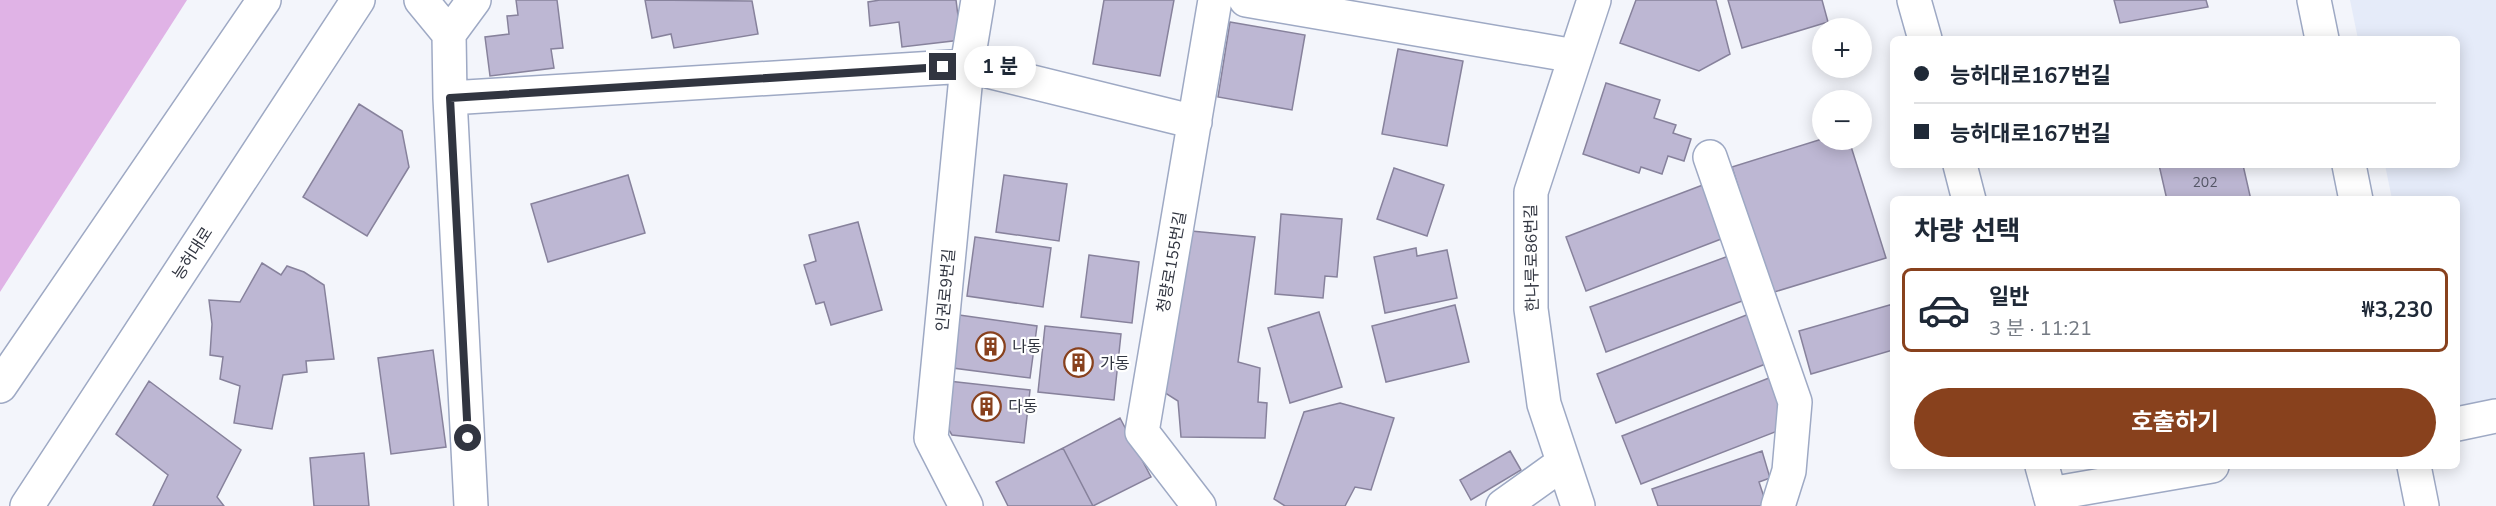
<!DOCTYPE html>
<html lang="ko">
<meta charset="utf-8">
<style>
:root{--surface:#fff;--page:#f6f6f7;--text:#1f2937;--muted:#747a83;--line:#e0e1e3;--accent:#88411d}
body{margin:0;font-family:"Nunito Sans","Noto Sans KR",sans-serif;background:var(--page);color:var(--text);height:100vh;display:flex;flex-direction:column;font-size:22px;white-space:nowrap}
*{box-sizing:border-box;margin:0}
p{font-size:20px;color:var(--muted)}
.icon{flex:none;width:33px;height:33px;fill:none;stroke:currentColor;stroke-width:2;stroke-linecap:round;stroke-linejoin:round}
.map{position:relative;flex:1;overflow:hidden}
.drawer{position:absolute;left:1890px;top:196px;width:570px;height:273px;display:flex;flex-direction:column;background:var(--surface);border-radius:9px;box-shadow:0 3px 15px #0003}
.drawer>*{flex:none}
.top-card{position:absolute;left:1890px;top:36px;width:570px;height:132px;border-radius:9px;box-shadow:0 3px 15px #0003;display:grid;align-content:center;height:132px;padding:0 24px;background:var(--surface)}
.controls{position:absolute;left:1812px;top:18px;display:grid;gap:12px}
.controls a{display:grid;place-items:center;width:60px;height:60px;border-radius:50%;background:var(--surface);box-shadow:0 3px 15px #0003;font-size:30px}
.end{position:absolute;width:27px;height:27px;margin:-14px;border:8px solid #313540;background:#fff;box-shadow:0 0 0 3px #fff}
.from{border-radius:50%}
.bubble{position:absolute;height:42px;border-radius:21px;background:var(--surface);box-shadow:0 3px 15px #0003;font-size:20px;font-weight:700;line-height:42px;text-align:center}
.top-card b{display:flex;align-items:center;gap:21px;height:57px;font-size:22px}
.top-card b+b{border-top:2px solid var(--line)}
.top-card i{width:15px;height:15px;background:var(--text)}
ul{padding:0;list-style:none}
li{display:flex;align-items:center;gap:18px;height:84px;margin:0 12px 9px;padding:0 12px;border:3px solid var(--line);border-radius:9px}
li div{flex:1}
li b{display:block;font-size:22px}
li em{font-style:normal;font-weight:700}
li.on{border-color:var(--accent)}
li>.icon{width:54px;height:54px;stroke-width:1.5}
h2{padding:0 24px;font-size:27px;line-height:72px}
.action{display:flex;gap:12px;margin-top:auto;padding:12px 24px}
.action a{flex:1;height:69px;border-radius:36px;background:var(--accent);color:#fff;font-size:24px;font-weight:700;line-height:69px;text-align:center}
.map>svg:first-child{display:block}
.built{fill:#e5ebf9}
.green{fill:#e0b3e6}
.building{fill:#bdb7d3;stroke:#87829c;stroke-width:1.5}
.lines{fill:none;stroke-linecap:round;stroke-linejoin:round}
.minor-casing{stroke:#9ea9c4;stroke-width:36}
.major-casing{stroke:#9ea9c4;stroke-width:36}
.minor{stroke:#fff;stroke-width:33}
.major{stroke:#fff;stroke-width:33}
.route{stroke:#313540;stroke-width:8}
.labels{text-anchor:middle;stroke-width:4.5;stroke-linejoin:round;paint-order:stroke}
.number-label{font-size:14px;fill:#545665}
.street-label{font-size:16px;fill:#313540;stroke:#fff}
.poi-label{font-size:16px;fill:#313540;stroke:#fff;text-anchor:start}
</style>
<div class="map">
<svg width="2496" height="506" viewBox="0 0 2496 506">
<rect width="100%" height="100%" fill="#f3f5fb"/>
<!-- built -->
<path class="built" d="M 2350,0 L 2496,0 L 2496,432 L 2457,440 L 2457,200 L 2392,199 L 2385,165 L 2457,165 L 2457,39 L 2358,39 Z"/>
<!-- green -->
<path class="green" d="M 0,0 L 187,0 L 0,292 Z"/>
<!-- building -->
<path class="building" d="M 516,0 L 557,0 L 563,48 L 551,49 L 554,68 L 490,76 L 485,37 L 509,34 L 507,16 L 518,15 Z
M 645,0 L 752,1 L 758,34 L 674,48 L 671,34 L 652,38 Z
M 880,0 L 956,0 L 961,40 L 902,47 L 899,22 L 870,26 L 868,2 Z
M 1104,0 L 1174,0 L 1160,76 L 1093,64 Z
M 1636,0 L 1716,0 L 1730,54 L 1699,71 L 1620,43 Z
M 1728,0 L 1822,0 L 1828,22 L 1742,48 Z
M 2114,0 L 2206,0 L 2208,7 L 2120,23 Z
M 1230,22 L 1305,35 L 1292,110 L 1218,97 Z
M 1398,49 L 1463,61 L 1447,146 L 1382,134 Z
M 1606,83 L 1660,100 L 1654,118 L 1676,125 L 1673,133 L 1691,139 L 1684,161 L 1668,156 L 1662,174 L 1641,167 L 1639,173 L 1583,154 Z
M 359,104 L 402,131 L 409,167 L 367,236 L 303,197 Z
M 1822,139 L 1849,140 L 1886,258 L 1771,293 L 1732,167 Z
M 2159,165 L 2243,165 L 2251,200 L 2167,200 Z
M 1394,168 L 1444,185 L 1427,236 L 1377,219 Z
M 628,175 L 645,233 L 548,262 L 531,204 Z
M 1004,175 L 1067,184 L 1059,241 L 996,232 Z
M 1708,183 L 1729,236 L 1586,291 L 1566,237 Z
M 1281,214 L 1342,219 L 1337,277 L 1325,276 L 1323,298 L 1275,294 Z
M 858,222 L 882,310 L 831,325 L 824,302 L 816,304 L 804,265 L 816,261 L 809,235 Z
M 1191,231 L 1255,237 L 1238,362 L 1260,368 L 1258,402 L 1267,403 L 1265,438 L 1181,437 L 1178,401 L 1162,391 Z
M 975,237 L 1051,248 L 1043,307 L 967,296 Z
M 1416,248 L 1417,256 L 1447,250 L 1457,298 L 1385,313 L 1374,257 Z
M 1734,254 L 1750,298 L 1606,352 L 1590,307 Z
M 1089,255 L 1139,262 L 1132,323 L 1081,317 Z
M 262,263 L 281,275 L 287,266 L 304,272 L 324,285 L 334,359 L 306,361 L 307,372 L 283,375 L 272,429 L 234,423 L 240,386 L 220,379 L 223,357 L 210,355 L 212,324 L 209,300 L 240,302 Z
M 1893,304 L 1893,350 L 1811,374 L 1799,331 Z
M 1455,305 L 1469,362 L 1386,382 L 1372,326 Z
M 1319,312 L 1342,387 L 1290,403 L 1268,328 Z
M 952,314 L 1037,326 L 1030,378 L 945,367 Z
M 1749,314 L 1768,363 L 1616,423 L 1597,374 Z
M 1045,326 L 1121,334 L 1114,400 L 1038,392 Z
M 433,350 L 446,447 L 391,454 L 378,358 Z
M 1774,376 L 1793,425 L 1641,484 L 1622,436 Z
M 149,381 L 241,450 L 217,497 L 224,506 L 153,506 L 168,475 L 116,434 Z
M 948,381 L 1030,390 L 1024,443 L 952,435 L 944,422 Z
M 1340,403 L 1394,418 L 1371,490 L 1355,487 L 1345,506 L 1285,506 L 1274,499 L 1304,412 Z
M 1120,418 L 1151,477 L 1093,506 L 1063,448 Z
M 1063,448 L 1093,506 L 1008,506 L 996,482 Z
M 1510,451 L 1521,470 L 1471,500 L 1460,480 Z
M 1762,451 L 1770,478 L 1759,482 L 1767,506 L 1658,506 L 1652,489 Z
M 364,453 L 369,506 L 314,506 L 310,458 Z"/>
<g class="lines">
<defs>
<path id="minor" d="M 421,0 L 449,34 L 450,98 L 471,506
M 1246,0 L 1575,56
M 2314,0 L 2322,39
M 449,34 L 474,0
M 450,98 L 967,66 L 1195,122
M 1710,157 L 1795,402 L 1789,471 L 1778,506
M 2349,165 L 2356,200
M 2457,424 L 2496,416
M 2414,466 L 2422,506
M 2050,494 L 2212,466
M 966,506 L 931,438 L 967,66 L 978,0
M 1199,506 L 1142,432 L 1215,0
M 1503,506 L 1563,463
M 1578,506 L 1544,404 L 1531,309 L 1531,192 L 1594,0"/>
<path id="major" d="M 1914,0 L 1925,39
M 1960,165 L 1969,200
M 0,386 L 264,0
M 2042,466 L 2053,506
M 27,506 L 358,0"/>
</defs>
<!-- minor casing -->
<use href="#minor" class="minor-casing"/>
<!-- major casing -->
<use href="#major" class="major-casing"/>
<!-- minor -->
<use href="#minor" class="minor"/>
<!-- major -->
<use href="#major" class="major"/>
</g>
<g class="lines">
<!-- route -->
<path class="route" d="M 468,438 L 450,98 L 943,67"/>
</g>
<!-- icons -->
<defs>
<symbol id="building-ring" viewBox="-11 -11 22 22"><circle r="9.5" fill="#fff" stroke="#88411d" stroke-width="1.5"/><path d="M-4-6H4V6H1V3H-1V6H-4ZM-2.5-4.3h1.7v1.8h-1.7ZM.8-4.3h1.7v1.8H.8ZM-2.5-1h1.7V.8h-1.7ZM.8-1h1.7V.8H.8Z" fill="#88411d"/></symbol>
</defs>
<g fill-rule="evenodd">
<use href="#building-ring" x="974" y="330" width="33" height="33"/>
<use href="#building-ring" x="1062" y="346" width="33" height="33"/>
<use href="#building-ring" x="970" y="390" width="33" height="33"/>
</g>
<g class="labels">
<!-- number labels -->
<g class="number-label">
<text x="2205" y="187">202</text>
</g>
<!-- street labels -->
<g class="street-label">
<text transform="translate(192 253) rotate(-57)" y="6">능허대로</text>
<text transform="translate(1531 258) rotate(-91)" y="6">한나루로86번길</text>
<text transform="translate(1171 262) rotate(-80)" y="6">청량로155번길</text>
<text transform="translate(945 290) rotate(-85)" y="6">인권로9번길</text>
</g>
<!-- poi labels -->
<g class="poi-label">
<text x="1012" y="352">나동</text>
<text x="1100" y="369">가동</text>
<text x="1008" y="412">다동</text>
</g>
</g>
</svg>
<div class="controls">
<a>+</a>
<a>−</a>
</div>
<i class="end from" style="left:468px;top:438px"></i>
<i class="end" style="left:943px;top:67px"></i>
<div class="bubble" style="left:964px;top:46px;width:72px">1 분</div>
<div class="top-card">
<b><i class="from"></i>능허대로167번길</b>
<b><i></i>능허대로167번길</b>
</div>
<section class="drawer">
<h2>차량 선택</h2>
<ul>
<li class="on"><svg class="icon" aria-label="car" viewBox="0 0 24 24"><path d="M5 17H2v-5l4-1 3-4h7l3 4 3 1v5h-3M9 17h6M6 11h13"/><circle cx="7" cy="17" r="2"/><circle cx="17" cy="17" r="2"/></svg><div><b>일반</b><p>3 분 · 11:21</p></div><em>₩3,230</em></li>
</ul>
<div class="action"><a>호출하기</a></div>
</section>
</div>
